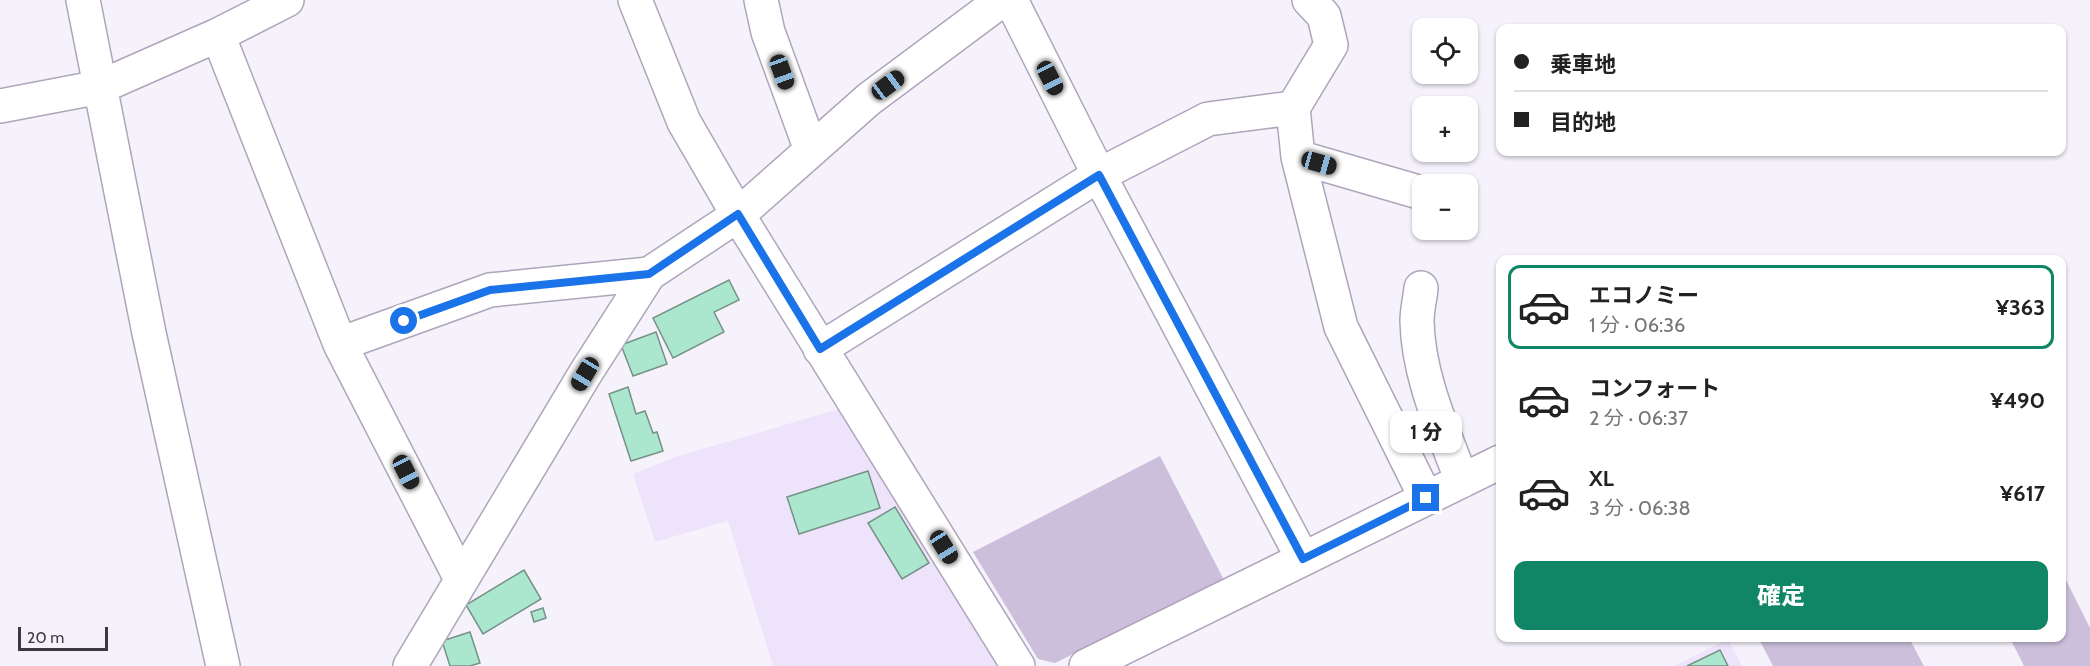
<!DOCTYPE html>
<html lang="ja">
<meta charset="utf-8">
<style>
:root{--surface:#fff;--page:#f2f2f2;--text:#222;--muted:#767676;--line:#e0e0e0;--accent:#108667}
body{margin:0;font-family:Cabin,"Noto Sans JP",sans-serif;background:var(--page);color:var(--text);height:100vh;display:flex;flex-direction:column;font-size:22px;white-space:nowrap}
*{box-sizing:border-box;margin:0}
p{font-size:20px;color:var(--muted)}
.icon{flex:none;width:33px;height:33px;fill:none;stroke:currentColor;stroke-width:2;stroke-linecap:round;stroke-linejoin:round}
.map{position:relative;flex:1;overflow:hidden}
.drawer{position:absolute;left:1496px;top:255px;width:570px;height:387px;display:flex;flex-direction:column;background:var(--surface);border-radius:12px;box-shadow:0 2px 4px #0004}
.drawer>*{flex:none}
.banner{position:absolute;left:1496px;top:24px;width:570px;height:132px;border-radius:12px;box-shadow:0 2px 4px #0004;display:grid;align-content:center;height:132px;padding:0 18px;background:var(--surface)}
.controls{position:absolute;left:1412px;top:18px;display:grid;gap:12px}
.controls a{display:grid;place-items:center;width:66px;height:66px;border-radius:12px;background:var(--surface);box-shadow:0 2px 4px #0004;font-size:30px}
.scale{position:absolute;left:18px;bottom:15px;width:90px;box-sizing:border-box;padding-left:6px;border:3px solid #3c3841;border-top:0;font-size:16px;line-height:21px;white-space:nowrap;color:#3c3841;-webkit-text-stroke:4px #f6f2fc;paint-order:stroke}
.end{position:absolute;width:27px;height:27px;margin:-14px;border:8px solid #1a73e8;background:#fff;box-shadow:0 0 0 3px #fff}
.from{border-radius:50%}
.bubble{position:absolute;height:42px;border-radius:12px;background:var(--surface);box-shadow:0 2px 4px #0004;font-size:20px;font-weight:800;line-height:42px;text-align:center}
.car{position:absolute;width:18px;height:36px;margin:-18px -9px;border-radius:8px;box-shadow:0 0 4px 2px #0007;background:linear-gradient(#222 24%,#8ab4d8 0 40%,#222 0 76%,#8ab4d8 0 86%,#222 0)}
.banner b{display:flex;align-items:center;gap:21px;height:57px;font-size:22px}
.banner b+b{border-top:2px solid var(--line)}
.banner i{width:15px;height:15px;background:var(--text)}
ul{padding:10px 0 0;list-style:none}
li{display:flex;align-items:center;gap:18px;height:84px;margin:0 12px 9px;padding:0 6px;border:3px solid transparent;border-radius:12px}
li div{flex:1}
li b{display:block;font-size:22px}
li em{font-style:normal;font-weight:800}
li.current{border-color:var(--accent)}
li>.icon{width:54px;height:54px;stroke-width:1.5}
.action{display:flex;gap:12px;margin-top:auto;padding:12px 18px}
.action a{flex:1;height:69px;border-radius:12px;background:var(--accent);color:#fff;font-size:24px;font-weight:800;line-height:69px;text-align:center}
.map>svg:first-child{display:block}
.built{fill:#ede4fc}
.green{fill:#cbbfdc}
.building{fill:#abe7cf;stroke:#779186;stroke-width:1.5}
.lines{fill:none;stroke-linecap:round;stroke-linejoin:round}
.minor-casing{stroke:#aea5bb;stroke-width:36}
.minor{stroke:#fff;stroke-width:33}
.route{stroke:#1a73e8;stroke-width:8}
</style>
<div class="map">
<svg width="2090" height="666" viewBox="0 0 2090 666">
<rect width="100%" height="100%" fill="#f6f2fc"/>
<!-- built -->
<path class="built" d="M 839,409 L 998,666 L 773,666 L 728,521 L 655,542 L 633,474 L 675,457 Z
M 1728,639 L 1742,666 L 1674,666 Z"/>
<!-- green -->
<path class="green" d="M 1160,456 L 1224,580 L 1055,663 L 1038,659 L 973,552 Z
M 2061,570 L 2090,628 L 2090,666 L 2024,666 L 2010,638 L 2061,638 Z
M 1767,638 L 1909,638 L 1924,666 L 1773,666 L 1760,641 Z"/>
<!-- building -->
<path class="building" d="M 729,280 L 739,300 L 714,312 L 724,332 L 673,358 L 653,318 Z
M 656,332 L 667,364 L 633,376 L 621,345 Z
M 628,387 L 636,414 L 645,411 L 653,433 L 657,432 L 663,451 L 631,461 L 609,394 Z
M 868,471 L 880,508 L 799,534 L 787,497 Z
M 895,507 L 929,563 L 902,579 L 868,523 Z
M 524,570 L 541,599 L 483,634 L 466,605 Z
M 543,608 L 546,618 L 534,622 L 531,612 Z
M 470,632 L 480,663 L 470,666 L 450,666 L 442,641 Z
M 1720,650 L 1728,666 L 1687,666 Z"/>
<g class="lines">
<defs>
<path id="minor" d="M 83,0 L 149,333 L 223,666
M 635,0 L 684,122 L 738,215 L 1018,666
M 761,0 L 768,32 L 811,150
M 1011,0 L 1099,175 L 1303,559
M 1309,0 L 1324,16 L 1331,45 L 1293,108 L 1298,157 L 1341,327 L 1426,498
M 218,35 L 340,344 L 461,579
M 0,106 L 100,87 L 218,35 L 287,0
M 1298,157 L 1422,193
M 1421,288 C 1420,299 1417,310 1417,321 C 1418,376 1443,430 1462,481
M 340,344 L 490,290 L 649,274
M 820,349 L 1099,175 L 1208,119 L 1293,108
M 410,666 L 585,374 L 649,274 L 738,215 L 869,99 L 1002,0
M 1086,666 L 1500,462"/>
</defs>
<!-- minor casing -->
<use href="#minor" class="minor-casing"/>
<!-- minor -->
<use href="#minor" class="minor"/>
</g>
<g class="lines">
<!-- route -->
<path class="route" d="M 404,321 L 490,290 L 649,274 L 738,214 L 820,349 L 1099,175 L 1303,559 L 1426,498"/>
</g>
</svg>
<div class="controls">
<a><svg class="icon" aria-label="locate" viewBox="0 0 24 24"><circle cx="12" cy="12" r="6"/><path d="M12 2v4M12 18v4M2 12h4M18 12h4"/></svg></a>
<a>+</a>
<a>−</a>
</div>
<div class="scale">20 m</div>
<i class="end from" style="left:404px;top:321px"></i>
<i class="end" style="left:1426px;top:498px"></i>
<div class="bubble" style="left:1390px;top:411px;width:72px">1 分</div>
<i class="car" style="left:782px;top:72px;rotate:160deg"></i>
<i class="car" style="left:1050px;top:78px;rotate:153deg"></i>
<i class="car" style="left:888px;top:85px;rotate:53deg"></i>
<i class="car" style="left:1319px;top:163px;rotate:106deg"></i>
<i class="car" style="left:585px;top:374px;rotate:211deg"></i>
<i class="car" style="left:406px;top:472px;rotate:153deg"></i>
<i class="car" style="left:944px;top:547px;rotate:148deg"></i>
<div class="banner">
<b><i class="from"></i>乗車地</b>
<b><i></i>目的地</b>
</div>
<section class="drawer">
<ul>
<li class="current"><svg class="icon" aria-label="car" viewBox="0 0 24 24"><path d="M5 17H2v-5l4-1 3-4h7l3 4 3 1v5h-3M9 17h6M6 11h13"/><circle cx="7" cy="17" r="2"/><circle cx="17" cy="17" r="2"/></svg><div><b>エコノミー</b><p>1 分 · 06:36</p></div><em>¥363</em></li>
<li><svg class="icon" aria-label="car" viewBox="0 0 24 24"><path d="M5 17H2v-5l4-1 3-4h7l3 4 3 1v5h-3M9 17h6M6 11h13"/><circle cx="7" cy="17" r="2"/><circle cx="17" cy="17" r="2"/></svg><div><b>コンフォート</b><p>2 分 · 06:37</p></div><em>¥490</em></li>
<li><svg class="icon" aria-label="car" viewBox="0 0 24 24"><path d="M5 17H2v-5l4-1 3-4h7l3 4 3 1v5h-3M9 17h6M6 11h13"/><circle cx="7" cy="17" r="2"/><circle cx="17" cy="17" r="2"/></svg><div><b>XL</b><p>3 分 · 06:38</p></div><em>¥617</em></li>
</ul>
<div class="action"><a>確定</a></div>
</section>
</div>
